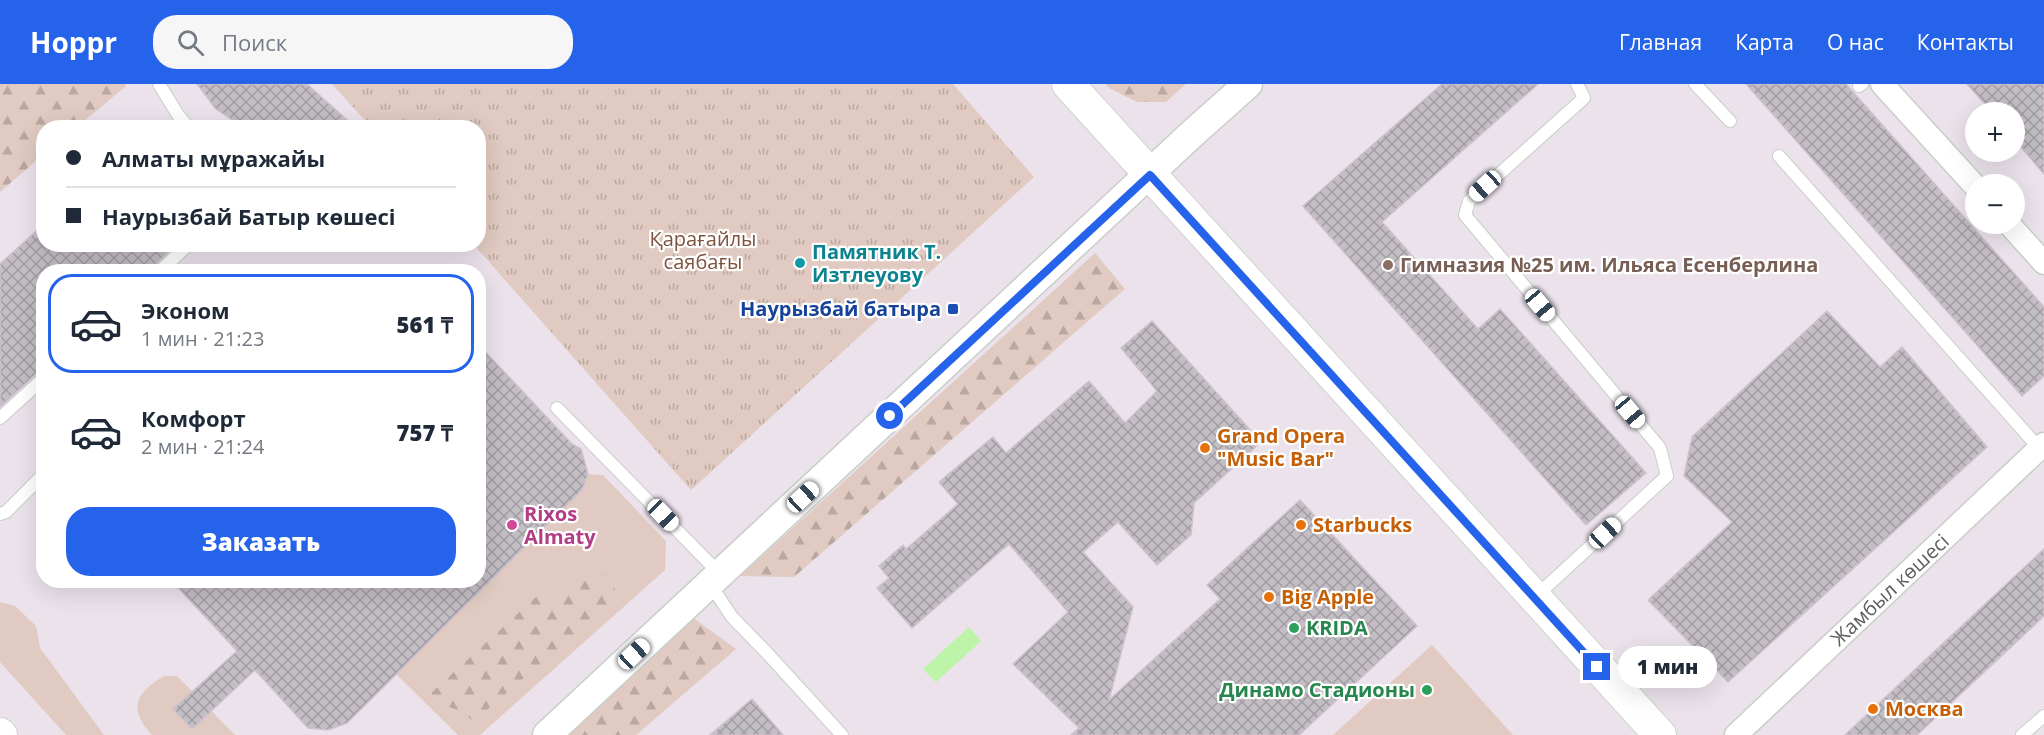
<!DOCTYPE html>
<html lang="ru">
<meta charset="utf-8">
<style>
:root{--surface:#fff;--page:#f6f6f7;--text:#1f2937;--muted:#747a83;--line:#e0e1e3;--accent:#2563eb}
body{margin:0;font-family:"Open Sans",sans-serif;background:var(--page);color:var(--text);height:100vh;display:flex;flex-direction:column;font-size:22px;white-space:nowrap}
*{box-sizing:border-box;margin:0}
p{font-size:20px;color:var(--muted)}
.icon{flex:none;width:33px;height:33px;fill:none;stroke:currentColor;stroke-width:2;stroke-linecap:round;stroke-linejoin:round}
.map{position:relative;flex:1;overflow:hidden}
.side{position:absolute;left:36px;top:180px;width:450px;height:324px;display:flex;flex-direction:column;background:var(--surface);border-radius:24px;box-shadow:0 6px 24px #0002}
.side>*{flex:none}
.top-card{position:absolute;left:36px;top:36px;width:450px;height:132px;border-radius:24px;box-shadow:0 6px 24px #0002;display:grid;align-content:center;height:132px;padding:0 30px;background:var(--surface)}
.controls{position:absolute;left:1965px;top:18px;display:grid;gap:12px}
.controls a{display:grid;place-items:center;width:60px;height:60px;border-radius:50%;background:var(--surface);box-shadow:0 6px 24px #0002;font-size:30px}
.end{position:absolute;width:27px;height:27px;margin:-14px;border:8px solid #2563eb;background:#fff;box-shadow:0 0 0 3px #fff}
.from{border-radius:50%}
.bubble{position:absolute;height:42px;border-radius:21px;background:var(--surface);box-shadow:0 6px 24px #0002;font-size:20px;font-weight:800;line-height:42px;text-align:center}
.car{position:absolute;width:18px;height:36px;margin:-18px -9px;border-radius:8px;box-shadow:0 0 4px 2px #0007;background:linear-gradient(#fff 24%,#345 0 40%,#fff 0 76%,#345 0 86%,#fff 0)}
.top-card b{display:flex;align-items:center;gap:21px;height:57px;font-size:22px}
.top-card b+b{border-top:2px solid var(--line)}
.top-card i{width:15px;height:15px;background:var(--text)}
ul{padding:10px 0 0;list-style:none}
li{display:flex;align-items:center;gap:18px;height:99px;margin:0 12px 9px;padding:0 18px;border:3px solid transparent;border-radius:24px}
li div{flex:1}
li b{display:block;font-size:22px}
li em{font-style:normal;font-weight:800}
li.selected{border-color:var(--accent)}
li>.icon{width:54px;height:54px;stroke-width:1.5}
.cta{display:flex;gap:12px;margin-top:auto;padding:12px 30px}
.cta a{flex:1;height:69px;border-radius:24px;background:var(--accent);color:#fff;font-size:24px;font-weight:800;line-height:69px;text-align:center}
header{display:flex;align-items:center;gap:36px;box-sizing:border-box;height:84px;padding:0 30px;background:var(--accent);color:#fff}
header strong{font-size:28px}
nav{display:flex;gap:33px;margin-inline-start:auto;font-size:21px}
.search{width:420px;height:54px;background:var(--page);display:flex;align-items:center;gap:15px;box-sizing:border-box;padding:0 21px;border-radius:24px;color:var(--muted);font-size:22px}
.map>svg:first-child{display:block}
.grass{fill:#e0cac1}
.forest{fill:url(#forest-firs)}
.park{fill:url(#park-tufts)}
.water{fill:#bdf4a9}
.building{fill:url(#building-cross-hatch);stroke:#cfc1cf;stroke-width:1.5}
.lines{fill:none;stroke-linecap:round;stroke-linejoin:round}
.service-casing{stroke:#c9cec9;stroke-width:14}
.minor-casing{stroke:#c9cec9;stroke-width:25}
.tertiary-casing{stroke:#c9cec9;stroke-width:31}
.secondary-casing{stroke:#cdd4cd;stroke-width:34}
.service{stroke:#fff;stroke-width:12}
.minor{stroke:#fff;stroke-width:22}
.tertiary{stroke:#fff;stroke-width:28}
.secondary{stroke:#fff;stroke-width:32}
.route{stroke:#2563eb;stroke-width:8}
.culture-dot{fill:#0f9aa8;stroke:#fff;stroke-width:2}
.education-dot{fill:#8d6e63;stroke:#fff;stroke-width:2}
.transit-dot{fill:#1a4fb4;stroke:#fff;stroke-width:2}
.food-dot{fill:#e8710a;stroke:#fff;stroke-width:2}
.hotel-dot{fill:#d1479c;stroke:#fff;stroke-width:2}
.leisure-dot{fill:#2e9e5b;stroke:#fff;stroke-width:2}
.labels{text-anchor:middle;stroke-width:4.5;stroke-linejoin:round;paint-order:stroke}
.park-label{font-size:20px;fill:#7d533e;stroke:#fff}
.culture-label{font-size:20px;font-weight:bold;fill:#0d838f;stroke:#fff;text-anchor:start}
.education-label{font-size:20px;font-weight:bold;fill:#785e54;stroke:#fff;text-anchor:start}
.transit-label{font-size:20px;font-weight:bold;fill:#164399;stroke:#fff;text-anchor:end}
.food-label{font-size:20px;font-weight:bold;fill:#c56008;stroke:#fff;text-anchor:start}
.hotel-label{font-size:20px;font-weight:bold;fill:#b23c85;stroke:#fff;text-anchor:start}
.street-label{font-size:20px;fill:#5b615a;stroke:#fff}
.leisure-label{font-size:20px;font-weight:bold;fill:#27864d;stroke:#fff;text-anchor:start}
</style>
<header>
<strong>Hoppr</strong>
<div class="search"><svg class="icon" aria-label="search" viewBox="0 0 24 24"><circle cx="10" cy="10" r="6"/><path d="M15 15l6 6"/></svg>Поиск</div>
<nav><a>Главная</a><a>Карта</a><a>О нас</a><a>Контакты</a></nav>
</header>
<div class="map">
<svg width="2044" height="651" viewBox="0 0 2044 651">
<defs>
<pattern id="forest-firs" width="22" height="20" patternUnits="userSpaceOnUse" patternTransform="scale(1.5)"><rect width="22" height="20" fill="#e0cac1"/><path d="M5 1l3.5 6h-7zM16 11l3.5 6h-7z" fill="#b9a7a0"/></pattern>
<pattern id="park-tufts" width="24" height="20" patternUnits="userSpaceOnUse" patternTransform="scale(1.5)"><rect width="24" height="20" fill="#e0cac1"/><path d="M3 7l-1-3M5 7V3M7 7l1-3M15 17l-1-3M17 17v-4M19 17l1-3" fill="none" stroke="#b9a7a0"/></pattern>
<pattern id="building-cross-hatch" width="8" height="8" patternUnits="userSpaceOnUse" patternTransform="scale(1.5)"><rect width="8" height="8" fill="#c3bdc4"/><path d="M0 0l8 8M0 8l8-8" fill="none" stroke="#a19da2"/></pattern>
</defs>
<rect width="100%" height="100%" fill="#ebe2eb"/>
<!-- grass -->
<path class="grass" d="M 588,390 L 603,391 L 666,457 L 665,486 L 480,651 L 458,651 L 396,590 Z
M 0,518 L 15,522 L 36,542 L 40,564 L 104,651 L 66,651 L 0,578 Z
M 1432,561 L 1513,651 L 1333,651 Z
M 164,592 L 177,592 L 235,651 L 152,651 C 128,625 135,609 164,592 Z"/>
<!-- forest -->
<path class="forest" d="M 0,0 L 125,0 L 126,2 L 77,43 L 44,44 L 43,71 L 0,108 Z
M 1106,0 L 1186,0 L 1166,18 L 1137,18 L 1109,4 Z
M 1095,169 L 1125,205 L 794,493 L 740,492 Z
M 606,490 L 619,512 L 474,637 L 455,625 L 434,618 L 430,610 L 537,512 Z
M 692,533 L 736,565 L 636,651 L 562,651 Z"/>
<!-- park -->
<path class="park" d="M 332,0 L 953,0 L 1034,93 L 691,406 L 474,161 L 478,160 L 478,44 L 371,43 Z"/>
<!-- water -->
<path class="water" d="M 969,543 L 981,557 L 936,598 L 923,585 Z"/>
<!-- building -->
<path class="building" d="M 197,0 L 307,0 L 356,44 L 244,44 L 215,24 Z
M 1442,0 L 1538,0 L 1382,138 L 1478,245 L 1500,225 L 1646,389 L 1586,441 L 1303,122 Z
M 1746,0 L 1846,0 L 2044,223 L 2044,292 L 2022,312 Z
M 1967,0 L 2044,0 L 2044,90 L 2014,55 L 2014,28 L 1992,28 Z
M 44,140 L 44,160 L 176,160 L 148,188 L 44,188 L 44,286 L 38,288 L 0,323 L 0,180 Z
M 1827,227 L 1880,283 L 1902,263 L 1987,363 L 1728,598 L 1648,516 L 1732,438 L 1684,392 L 1692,353 Z
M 1152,237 L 1261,358 L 1194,419 L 1191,451 L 1157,481 L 1118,438 L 1083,468 L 1133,523 L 1109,616 L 1220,515 L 1207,501 L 1300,416 L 1417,542 L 1299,651 L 1071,651 L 1079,644 L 1013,580 L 1068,528 L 1009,460 L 912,544 L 877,504 L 889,494 L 879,482 L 903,461 L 906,465 L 958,420 L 939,398 L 993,353 L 1006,369 L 1089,297 L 1125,339 L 1157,307 L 1121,264 Z
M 478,260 L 572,360 L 581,365 L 588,390 L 582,406 L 347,639 L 328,646 L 308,644 L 255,586 L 192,645 L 173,625 L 237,567 L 171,496 L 478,496 Z
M 2044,465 L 2044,532 L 1917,651 L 1845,651 Z
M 752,615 L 783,651 L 710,651 Z"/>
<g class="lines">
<defs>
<path id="service" d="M 159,0 L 178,31 L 189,44
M 1695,0 L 1730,37
M 1859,2 L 1862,0
M 1779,72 L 2039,364
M 159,188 L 189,160
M 557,324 L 720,490
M 0,334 L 44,294
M 0,430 L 6,428 L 44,390
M 710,500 L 732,533 L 767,569 L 842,651
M 1534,514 L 1667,392 L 1660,364 L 1465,131 L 1469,117 L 1584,14 L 1577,0
M 2022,651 L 2044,632"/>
<path id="minor" d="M 1882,0 L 1976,103
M 2009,140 L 2044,179
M 1736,651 L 2044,360"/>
<path id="tertiary" d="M 547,651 L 1193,49 L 1248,0"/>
<path id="secondary" d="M 1068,0 L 1660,651
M 0,650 L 1,651"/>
</defs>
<!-- service casing -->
<use href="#service" class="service-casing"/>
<!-- minor casing -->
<use href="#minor" class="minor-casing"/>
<!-- tertiary casing -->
<use href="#tertiary" class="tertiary-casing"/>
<!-- secondary casing -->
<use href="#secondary" class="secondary-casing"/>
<!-- service -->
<use href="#service" class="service"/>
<!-- minor -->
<use href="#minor" class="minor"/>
<!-- tertiary -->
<use href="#tertiary" class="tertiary"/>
<!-- secondary -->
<use href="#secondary" class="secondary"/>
</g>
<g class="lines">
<!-- route -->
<path class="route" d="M 890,332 L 1150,91 L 1597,583"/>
</g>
<!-- markers -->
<circle class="culture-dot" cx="800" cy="179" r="6"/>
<circle class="education-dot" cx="1388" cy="181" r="6"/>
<rect class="transit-dot" x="947" y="219" width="12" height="12" rx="3"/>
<g class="food-dot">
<circle cx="1205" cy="364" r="6"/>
<circle cx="1301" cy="441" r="6"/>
<circle cx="1269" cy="513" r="6"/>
<circle cx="1873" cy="625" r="6"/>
</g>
<circle class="hotel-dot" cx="512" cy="441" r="6"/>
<g class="leisure-dot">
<circle cx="1294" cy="544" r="6"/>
<circle cx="1427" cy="606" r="6"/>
</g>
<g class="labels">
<!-- park labels -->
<g class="park-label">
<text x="703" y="162">Қарағайлы<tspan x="703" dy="23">саябағы</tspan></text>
</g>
<!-- culture labels -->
<g class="culture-label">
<text x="812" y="175">Памятник Т.<tspan x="812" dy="23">Изтлеуову</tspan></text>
</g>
<!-- education labels -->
<g class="education-label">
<text x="1400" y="188">Гимназия №25 им. Ильяса Есенберлина</text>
</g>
<!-- transit labels -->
<g class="transit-label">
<text x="941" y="232">Наурызбай батыра</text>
</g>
<!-- food labels -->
<g class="food-label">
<text x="1217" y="359">Grand Opera<tspan x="1217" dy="23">"Music Bar"</tspan></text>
<text x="1313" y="448">Starbucks</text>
<text x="1281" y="520">Big Apple</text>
<text x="1885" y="632">Москва</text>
</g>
<!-- hotel labels -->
<g class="hotel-label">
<text x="524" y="437">Rixos<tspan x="524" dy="23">Almaty</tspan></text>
</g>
<!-- street labels -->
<g class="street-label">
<text transform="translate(1890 506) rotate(-43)" y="7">Жамбыл көшесі</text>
</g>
<!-- leisure labels -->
<g class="leisure-label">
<text x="1306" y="551">KRIDA</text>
<text x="1415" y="613" text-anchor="end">Динамо Стадионы</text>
</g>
</g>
</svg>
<div class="controls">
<a>+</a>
<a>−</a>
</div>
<i class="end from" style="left:890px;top:332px"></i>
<i class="end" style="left:1597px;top:583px"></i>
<div class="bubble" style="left:1618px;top:562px;width:99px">1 мин</div>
<i class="car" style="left:1485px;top:102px;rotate:228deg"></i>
<i class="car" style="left:1540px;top:221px;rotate:140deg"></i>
<i class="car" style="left:1630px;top:328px;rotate:140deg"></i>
<i class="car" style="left:803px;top:413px;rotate:47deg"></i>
<i class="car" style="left:663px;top:431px;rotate:136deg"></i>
<i class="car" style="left:1605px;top:449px;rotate:47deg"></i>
<i class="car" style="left:634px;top:570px;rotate:47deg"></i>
<div class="top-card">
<b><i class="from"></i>Алматы мұражайы</b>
<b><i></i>Наурызбай Батыр көшесі</b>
</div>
<section class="side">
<ul>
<li class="selected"><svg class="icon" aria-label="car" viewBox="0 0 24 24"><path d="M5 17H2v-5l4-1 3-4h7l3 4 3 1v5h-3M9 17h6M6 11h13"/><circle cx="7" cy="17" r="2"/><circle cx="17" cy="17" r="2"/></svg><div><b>Эконом</b><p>1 мин · 21:23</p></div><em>561 ₸</em></li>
<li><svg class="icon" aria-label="car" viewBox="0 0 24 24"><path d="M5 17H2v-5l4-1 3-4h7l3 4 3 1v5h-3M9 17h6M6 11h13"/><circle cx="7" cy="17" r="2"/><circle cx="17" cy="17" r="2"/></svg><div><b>Комфорт</b><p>2 мин · 21:24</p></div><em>757 ₸</em></li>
</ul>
<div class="cta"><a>Заказать</a></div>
</section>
</div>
